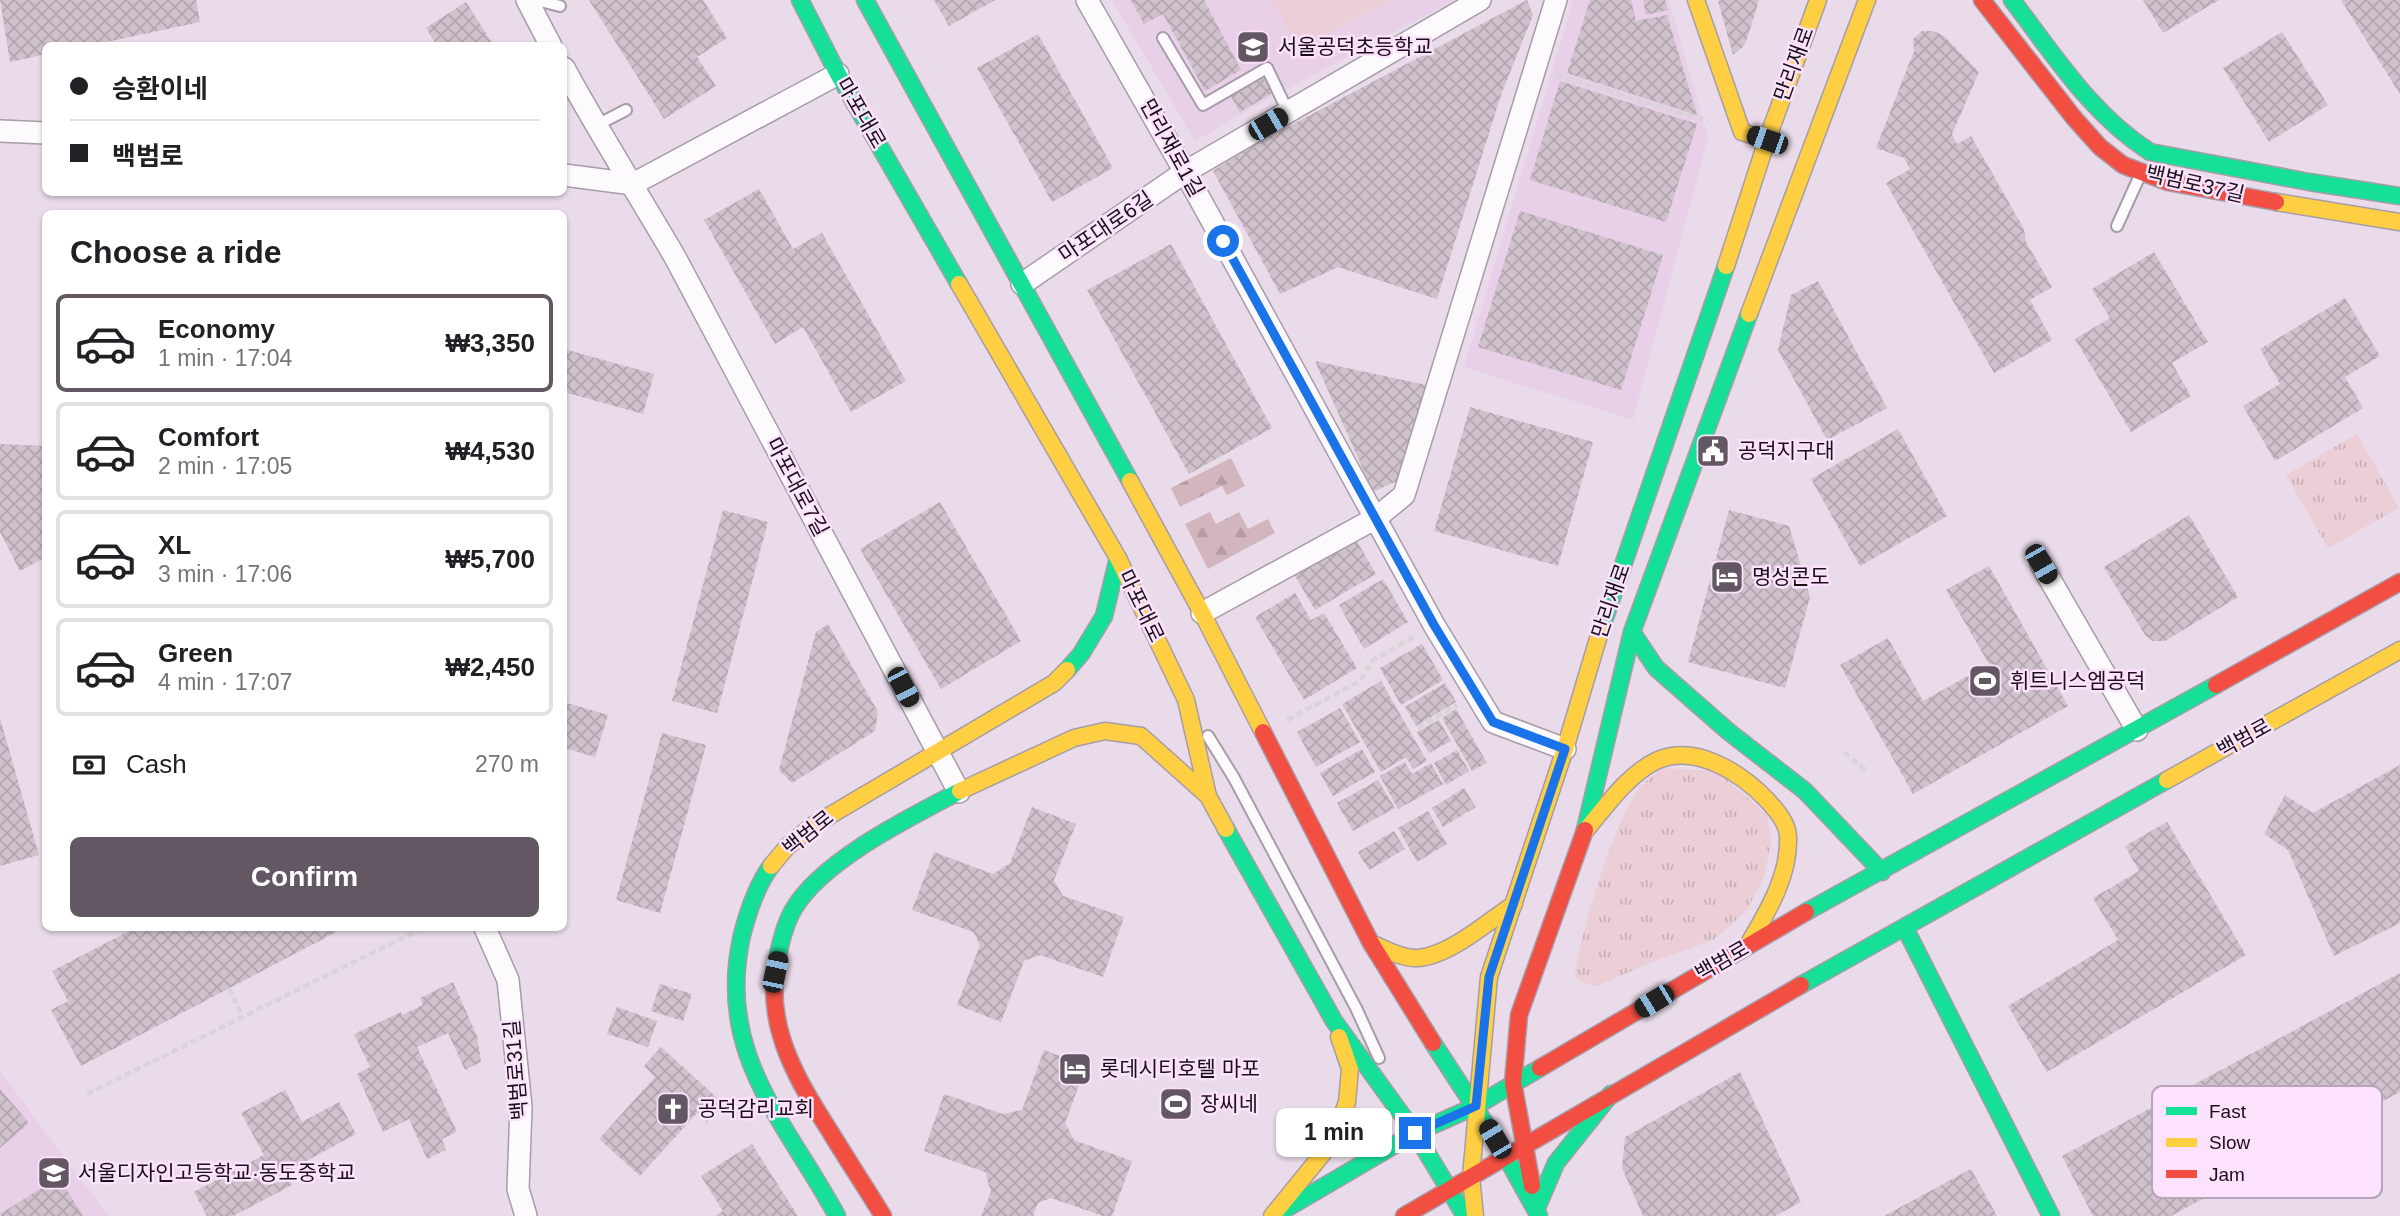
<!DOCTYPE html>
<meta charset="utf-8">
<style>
:root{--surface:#fff;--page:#f6f6f6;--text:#202124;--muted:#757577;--line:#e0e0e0;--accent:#625762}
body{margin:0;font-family:Helvetica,"Noto Sans KR",sans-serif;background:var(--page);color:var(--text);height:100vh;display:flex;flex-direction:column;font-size:26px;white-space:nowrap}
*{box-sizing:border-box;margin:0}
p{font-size:23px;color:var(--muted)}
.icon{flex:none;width:38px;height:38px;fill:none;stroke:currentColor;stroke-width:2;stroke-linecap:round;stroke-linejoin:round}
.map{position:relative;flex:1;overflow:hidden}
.sheet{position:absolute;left:42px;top:210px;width:525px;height:721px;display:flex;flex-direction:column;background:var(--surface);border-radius:10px;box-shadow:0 2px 5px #0004}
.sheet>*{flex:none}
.banner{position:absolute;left:42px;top:42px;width:525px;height:154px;border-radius:10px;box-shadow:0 2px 5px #0004;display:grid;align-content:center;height:154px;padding:0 28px;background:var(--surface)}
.end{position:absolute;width:32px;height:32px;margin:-16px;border:9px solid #1a73e8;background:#fff;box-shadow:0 0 0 4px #fff}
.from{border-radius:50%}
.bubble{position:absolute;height:49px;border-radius:10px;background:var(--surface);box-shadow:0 2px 5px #0004;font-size:23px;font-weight:800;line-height:49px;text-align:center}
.car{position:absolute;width:21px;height:42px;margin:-21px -10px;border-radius:9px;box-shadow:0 0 5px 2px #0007;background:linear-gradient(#222 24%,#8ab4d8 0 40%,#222 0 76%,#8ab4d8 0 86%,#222 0)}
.banner b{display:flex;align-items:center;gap:24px;height:66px;font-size:26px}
.banner b+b{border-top:2px solid var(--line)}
.banner i{width:18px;height:18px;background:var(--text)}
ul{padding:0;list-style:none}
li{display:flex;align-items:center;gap:21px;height:98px;margin:0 14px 10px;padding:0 14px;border:4px solid var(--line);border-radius:10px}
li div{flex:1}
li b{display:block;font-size:26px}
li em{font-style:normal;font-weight:800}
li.selected{border-color:var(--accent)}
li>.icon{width:63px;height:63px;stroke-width:1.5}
h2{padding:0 28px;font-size:32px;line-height:84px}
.pay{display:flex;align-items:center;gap:18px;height:77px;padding:0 28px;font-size:26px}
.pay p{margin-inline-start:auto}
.primary-button{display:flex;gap:14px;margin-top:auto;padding:14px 28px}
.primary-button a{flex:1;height:80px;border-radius:10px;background:var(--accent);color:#fff;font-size:28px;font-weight:800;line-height:80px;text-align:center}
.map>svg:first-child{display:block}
.built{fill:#e7d0e8}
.forest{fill:url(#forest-firs)}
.park{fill:url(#park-tufts)}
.pitch{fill:#ebced6}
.building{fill:url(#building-cross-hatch)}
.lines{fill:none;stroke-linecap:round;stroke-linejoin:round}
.lane-casing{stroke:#a79ca8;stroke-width:14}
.street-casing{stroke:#a79ca8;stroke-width:24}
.fast-casing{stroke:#a79ca8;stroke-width:19}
.slow-casing{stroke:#a79ca8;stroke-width:19}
.jam-casing{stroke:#a79ca8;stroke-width:19}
.path{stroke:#d8d4d8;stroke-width:4.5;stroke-dasharray:7 3.5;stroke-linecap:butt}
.lane{stroke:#fcfafc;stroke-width:10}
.street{stroke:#fcfafc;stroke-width:21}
.fast{stroke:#16e098;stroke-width:16}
.slow{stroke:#ffcf43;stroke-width:16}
.jam{stroke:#f24e42;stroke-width:16}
.route{stroke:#1a73e8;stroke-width:9}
.labels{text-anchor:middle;stroke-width:5;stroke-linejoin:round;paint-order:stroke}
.poi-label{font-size:21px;fill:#191019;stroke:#fce2fd;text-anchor:start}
.street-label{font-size:21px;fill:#191019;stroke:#fce2fd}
.key{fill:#fce2fd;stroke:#b8a3b9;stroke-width:2}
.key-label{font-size:19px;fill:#191019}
</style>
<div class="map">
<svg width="2400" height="1216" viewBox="0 0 2400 1216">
<defs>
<pattern id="forest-firs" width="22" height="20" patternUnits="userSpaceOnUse" patternTransform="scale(1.75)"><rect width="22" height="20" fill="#d3b5be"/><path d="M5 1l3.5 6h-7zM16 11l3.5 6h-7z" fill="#b59ba3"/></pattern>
<pattern id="park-tufts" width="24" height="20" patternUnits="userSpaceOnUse" patternTransform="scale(1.75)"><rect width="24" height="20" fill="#ebced6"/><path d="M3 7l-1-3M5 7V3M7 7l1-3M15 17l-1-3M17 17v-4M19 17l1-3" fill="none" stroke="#c9b0b7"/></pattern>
<pattern id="building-cross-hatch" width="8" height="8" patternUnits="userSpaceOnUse" patternTransform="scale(1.75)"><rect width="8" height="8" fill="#d0c2cc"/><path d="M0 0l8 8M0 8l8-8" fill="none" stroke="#b2a6af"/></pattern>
</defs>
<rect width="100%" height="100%" fill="#e9dbe9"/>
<!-- built -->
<path class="built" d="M 1112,0 L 1455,0 L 1279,93 L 1195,141 Z
M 1573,0 L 1669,0 L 1708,138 L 1633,420 L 1464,367 Z
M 0,1071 L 62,1155 L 109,1216 L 0,1216 Z"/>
<!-- forest -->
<path class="forest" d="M 1231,458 L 1245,486 L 1227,495 L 1222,486 L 1180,507 L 1171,488 Z
M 1210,512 L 1216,524 L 1239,512 L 1248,529 L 1268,519 L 1275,533 L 1208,569 L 1185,524 Z"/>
<!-- park -->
<path class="park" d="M 2357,434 L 2399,508 L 2328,548 L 2286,475 Z
M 1664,768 L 1717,771 L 1767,815 L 1771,843 L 1764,877 L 1747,910 L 1715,939 L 1650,963 L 1597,986 L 1586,984 L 1575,977 C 1579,937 1616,813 1643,784 C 1649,778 1657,773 1664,768 Z"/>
<!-- pitch -->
<path class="pitch" d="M 1273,0 L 1393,0 L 1299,50 Z"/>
<!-- building -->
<path class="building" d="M 0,0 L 196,0 L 200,22 L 88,46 L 46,46 L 46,54 L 10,62 Z
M 589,0 L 703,0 L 727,38 L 697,57 L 716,86 L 664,119 Z
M 934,0 L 995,0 L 949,26 Z
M 1131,0 L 1204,0 L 1241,70 L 1205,91 L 1163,14 L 1144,24 Z
M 1527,0 L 1533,15 L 1501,95 L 1437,299 L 1338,267 L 1280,294 L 1213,171 L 1250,147 Z
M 1590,0 L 1631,0 L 1636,21 L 1667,15 L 1697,115 L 1567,73 Z
M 1643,0 L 1665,0 L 1668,10 L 1646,15 Z
M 1722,0 L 1759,0 L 1747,39 L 1743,47 L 1733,55 L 1718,1 Z
M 2143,0 L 2219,0 L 2163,33 Z
M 2341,0 L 2400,0 L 2400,94 L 2376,56 Z
M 466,2 L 494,46 L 437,46 L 426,28 Z
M 1922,31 L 1933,31 L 1944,36 L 1979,72 L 1952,134 L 1957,144 L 1971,136 L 2024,229 L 2026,242 L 2052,287 L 2030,300 L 2052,340 L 1994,373 L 1886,183 L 1910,169 L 1904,158 L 1876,148 L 1914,51 L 1913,39 Z
M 2282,32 L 2328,105 L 2269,142 L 2223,68 Z
M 1038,34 L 1113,168 L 1052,202 L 977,68 Z
M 1263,73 L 1274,92 L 1240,112 L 1229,93 Z
M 1560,81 L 1697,124 L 1666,222 L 1530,180 Z
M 759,189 L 793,249 L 822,233 L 906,381 L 851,412 L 803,327 L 775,344 L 704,220 Z
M 1520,211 L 1663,255 L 1621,390 L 1478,347 Z
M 1171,244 L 1272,428 L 1189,474 L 1087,290 Z
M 2154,252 L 2208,342 L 2172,363 L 2191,396 L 2131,432 L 2075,339 L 2110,318 L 2092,289 Z
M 1818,281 L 1887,408 L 1827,440 L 1778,350 L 1791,295 Z
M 2345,298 L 2380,356 L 2345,377 L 2363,408 L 2275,461 L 2243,406 L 2280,384 L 2260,349 Z
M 564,349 L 654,374 L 643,414 L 564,392 Z
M 1315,361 L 1426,385 L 1399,480 L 1373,492 Z
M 1470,407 L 1593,442 L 1558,566 L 1434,531 Z
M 1898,429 L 1947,516 L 1860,566 L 1811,479 Z
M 0,444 L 46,446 L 46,557 L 20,571 L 0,532 Z
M 940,502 L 1021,641 L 941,689 L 860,549 Z
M 723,510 L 768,522 L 717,713 L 672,701 Z
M 1729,510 L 1789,526 L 1810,597 L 1785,688 L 1688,662 Z
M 2189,515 L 2238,597 L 2165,641 L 2153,641 L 2145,635 L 2104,567 Z
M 1355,538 L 1376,574 L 1315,610 L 1294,574 Z
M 1989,566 L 2068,706 L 1913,794 L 1840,665 L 1888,638 L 1923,701 L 1989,664 L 1946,590 Z
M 1383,579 L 1408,622 L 1364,649 L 1339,605 Z
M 1295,593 L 1311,620 L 1324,613 L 1357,668 L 1304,700 L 1255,617 Z
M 828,624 L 878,712 L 875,731 L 792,783 L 779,770 L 816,632 Z
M 1422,644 L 1443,680 L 1401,705 L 1380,668 Z
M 1381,681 L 1427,761 L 1413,769 L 1406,757 L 1381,772 L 1342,704 Z
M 1445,683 L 1456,702 L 1416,726 L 1405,707 Z
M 564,702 L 608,715 L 595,757 L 564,748 Z
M 1340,708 L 1360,742 L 1316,767 L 1297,732 Z
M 1456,709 L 1487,763 L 1472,771 L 1442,718 Z
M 0,718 L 39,855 L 0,866 Z
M 1439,720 L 1451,741 L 1429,753 L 1417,732 Z
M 662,733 L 706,745 L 660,913 L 616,900 Z
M 1362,749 L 1375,772 L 1333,796 L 1320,773 Z
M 1457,750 L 1469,771 L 1446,785 L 1434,763 Z
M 1405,762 L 1412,774 L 1431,763 L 1443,784 L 1398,809 L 1380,776 Z
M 2400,765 L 2400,923 L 2334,956 L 2288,850 L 2264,834 L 2285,795 L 2313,813 Z
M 1378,780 L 1395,808 L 1353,831 L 1337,803 Z
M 1464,788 L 1476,807 L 1443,827 L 1432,808 Z
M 1032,807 L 1076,824 L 1054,880 L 1063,896 L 1124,917 L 1103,977 L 1040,955 L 1024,961 L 1001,1022 L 957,1005 L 980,945 L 973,932 L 912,910 L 934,852 L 993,874 L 1010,863 Z
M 1428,811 L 1447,844 L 1417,862 L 1398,828 Z
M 2167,822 L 2246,955 L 2047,1072 L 2008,1006 L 2118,940 L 2093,898 L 2139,871 L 2125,846 Z
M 1394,831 L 1405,849 L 1369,870 L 1358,852 Z
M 135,928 L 344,928 L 81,1066 L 51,1010 L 68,1001 L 52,971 Z
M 2400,973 L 2400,1092 L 2171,1216 L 2093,1216 L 2062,1156 Z
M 453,982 L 477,1036 L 481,1062 L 465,1070 L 448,1033 L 417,1047 L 457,1132 L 442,1139 L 446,1150 L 427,1159 L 409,1119 L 383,1132 L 357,1074 L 370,1067 L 354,1034 L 401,1012 L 402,1015 L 423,1005 L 420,998 Z
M 660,984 L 692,994 L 683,1021 L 651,1011 Z
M 617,1007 L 657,1021 L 648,1047 L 607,1034 Z
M 661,1047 L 724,1104 L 707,1123 L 697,1113 L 640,1176 L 599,1139 L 655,1077 L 644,1066 Z
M 1044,1050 L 1086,1066 L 1065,1123 L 1074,1140 L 1132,1161 L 1112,1216 L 1103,1216 L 1051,1198 L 1038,1203 L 1033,1216 L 981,1216 L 991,1192 L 985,1172 L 924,1151 L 944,1094 L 1003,1114 L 1022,1110 Z
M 1740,1072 L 1801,1202 L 1775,1216 L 1643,1216 L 1622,1168 L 1625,1137 Z
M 0,1089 L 29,1123 L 0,1148 Z
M 285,1090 L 302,1122 L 339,1102 L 356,1134 L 286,1172 L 292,1185 L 233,1216 L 207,1216 L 194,1192 L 264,1155 L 241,1113 Z
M 752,1144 L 798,1216 L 716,1216 L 723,1211 L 701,1176 Z
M 1971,1169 L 1997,1216 L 1884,1216 Z
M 59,1177 L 83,1216 L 1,1216 L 0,1214 Z"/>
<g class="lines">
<defs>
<path id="lane" d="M 536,0 L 560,6
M 1163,38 L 1203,105 L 1267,68 L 1288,112
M 595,126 L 626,110
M 2117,226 L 2141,173
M 1208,736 L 1234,778 L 1356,1008 L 1379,1058"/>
<path id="street" d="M 527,0 L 551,46
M 1087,0 L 1185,172 L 1434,625 L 1493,722 L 1565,749
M 564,68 C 599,133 639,195 676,259 L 959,792
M 0,131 L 46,133
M 564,175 L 633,184 L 838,74
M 1022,284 L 1185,172 L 1480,0
M 2041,564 L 2137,730
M 1202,613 L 1376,518 L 1404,495 L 1556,0
M 485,928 L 508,980 L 521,1107 L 518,1189 L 526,1216"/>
<path id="fast" d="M 800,0 L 838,74 L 959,284
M 865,0 L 1130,481
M 2012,0 C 2054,55 2091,114 2150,152 L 2309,182 L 2400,196
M 1600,632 L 1726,266
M 1632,632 L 1656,668 L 1729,732 L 1805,791 L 1882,872
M 1067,670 L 1081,654 L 1104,616 L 1118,558
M 1226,829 L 1334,1021 L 1415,1133 L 1465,1216
M 1585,830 L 1632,632 L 1749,314
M 771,866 C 756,886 748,912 742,935 C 715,1054 785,1120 837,1216
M 1806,912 L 2216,685
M 1905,928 L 2051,1216
M 776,967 C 779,948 783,928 793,910 C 821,861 910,817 960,791
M 1801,985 L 2167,780
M 1433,1043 L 1500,1146 L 1539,1216
M 1536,1210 L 1556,1163 L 1611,1094
M 1277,1214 L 1415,1133 L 1476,1106 L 1540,1068"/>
<path id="slow" d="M 1696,0 L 1742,132 L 1767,140
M 2276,202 L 2400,222
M 1726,266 L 1767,140 L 1818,0
M 959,284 L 1118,558 L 1186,700 L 1208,796 L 1226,829
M 1749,314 L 1867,0
M 1130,481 L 1202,613 L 1263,732
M 2167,780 L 2400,650
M 960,791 L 1074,738 L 1105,731 L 1141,736 L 1208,796
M 1586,830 C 1606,806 1629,773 1658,760 C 1697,744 1741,773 1767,800 C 1776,810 1787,822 1788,836 C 1790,876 1767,912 1748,945
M 771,866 L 787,847 L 812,826 L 1054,683 L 1067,670
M 1371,943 C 1385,949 1402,959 1418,958 C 1449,956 1489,921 1514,904
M 1272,1216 L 1333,1141 L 1347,1102 L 1350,1069 L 1339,1037
M 1475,1216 L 1471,1177 L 1489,977 L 1565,749 L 1600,632"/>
<path id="jam" d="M 1982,0 L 2074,118 L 2100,147 L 2123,165 L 2168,182 L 2276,202
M 2216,685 L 2400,582
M 1263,732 L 1371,943 L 1433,1043
M 776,967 C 766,1030 799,1083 831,1133 C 848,1161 866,1188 883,1216
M 1540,1068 L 1806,912
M 1532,1186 L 1513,1083 L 1519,1015 L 1585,830
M 1404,1216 L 1801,985"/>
</defs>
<!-- lane casing -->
<use href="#lane" class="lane-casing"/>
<!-- street casing -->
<use href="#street" class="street-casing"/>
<!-- fast casing -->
<use href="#fast" class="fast-casing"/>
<!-- slow casing -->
<use href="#slow" class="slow-casing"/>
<!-- jam casing -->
<use href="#jam" class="jam-casing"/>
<!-- path -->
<path class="path" d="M 1556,75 L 1708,121
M 1287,720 L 1360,681 L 1373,660 L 1415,636
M 1418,728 L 1457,705
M 1844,752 L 1868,772
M 229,988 L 242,1016
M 87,1094 L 423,928"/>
<!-- lane -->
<use href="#lane" class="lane"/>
<!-- street -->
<use href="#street" class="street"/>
<!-- fast -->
<use href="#fast" class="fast"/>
<!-- slow -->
<use href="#slow" class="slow"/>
<!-- jam -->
<use href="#jam" class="jam"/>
</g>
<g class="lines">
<!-- route -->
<path class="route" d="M 1223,241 L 1434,625 L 1493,722 L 1565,749 L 1489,977 L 1476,1106 L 1415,1133"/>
</g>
<!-- icons -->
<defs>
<symbol id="school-square" viewBox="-11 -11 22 22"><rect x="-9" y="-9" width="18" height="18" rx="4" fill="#625762" stroke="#fce2fd"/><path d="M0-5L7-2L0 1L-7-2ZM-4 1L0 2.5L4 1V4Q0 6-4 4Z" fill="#fff"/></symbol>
<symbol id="civic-square" viewBox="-11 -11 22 22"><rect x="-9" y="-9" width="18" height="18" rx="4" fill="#625762" stroke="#fce2fd"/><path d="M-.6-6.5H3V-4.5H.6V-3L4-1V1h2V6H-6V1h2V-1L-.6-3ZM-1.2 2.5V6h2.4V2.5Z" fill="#fff"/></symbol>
<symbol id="hotel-square" viewBox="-11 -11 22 22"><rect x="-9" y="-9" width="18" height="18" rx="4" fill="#625762" stroke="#fce2fd"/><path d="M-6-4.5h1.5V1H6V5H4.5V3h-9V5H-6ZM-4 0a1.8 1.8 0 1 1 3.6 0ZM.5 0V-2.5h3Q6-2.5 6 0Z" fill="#fff"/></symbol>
<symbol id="stadium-square" viewBox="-11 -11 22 22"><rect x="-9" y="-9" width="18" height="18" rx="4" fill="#625762" stroke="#fce2fd"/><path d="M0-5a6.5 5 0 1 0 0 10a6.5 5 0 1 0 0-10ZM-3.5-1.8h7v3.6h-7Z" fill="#fff"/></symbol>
<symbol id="church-square" viewBox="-11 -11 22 22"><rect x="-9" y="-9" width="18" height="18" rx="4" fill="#625762" stroke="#fce2fd"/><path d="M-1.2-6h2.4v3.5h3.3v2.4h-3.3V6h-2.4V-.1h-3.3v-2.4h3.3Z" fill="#fff"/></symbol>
</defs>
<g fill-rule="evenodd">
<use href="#school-square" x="1234" y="28" width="38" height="38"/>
<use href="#civic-square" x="1694" y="432" width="38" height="38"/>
<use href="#hotel-square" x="1708" y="558" width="38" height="38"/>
<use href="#stadium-square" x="1966" y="662" width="38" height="38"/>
<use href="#hotel-square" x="1056" y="1050" width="38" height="38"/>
<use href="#stadium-square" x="1157" y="1085" width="38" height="38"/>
<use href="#church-square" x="654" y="1090" width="38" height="38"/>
<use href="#school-square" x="35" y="1154" width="38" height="38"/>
</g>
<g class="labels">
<!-- poi labels -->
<g class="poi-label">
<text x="1278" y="54">서울공덕초등학교</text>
<text x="1738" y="458">공덕지구대</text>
<text x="1752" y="584">명성콘도</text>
<text x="2010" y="688">휘트니스엠공덕</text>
<text x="1100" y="1076">롯데시티호텔 마포</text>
<text x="1200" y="1111">장씨네</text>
<text x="698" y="1116">공덕감리교회</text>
<text x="78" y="1180">서울디자인고등학교·동도중학교</text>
</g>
<!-- street labels -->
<g class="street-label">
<text transform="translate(1794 64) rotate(-70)" y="7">만리재로</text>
<text transform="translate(861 113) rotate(60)" y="7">마포대로</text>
<text transform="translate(1172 148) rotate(61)" y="7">만리재로1길</text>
<text transform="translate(2195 184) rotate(13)" y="7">백범로37길</text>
<text transform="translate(1106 227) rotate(-34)" y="7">마포대로6길</text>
<text transform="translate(797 487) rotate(62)" y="7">마포대로7길</text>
<text transform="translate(1611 601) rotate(-71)" y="7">만리재로</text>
<text transform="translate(1141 606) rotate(64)" y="7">마포대로</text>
<text transform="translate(2244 738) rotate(-29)" y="7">백범로</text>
<text transform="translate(808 833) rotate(-39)" y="7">백범로</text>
<text transform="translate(1722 961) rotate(-30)" y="7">백범로</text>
<text transform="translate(516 1070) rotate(-95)" y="7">백범로31길</text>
</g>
</g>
<!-- legend -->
<rect x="2152" y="1086" width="230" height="112" rx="10" class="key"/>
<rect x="2166" y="1107" width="31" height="8" fill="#16e098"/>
<rect x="2166" y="1138" width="31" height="9" fill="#ffcf43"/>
<rect x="2166" y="1170" width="31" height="8" fill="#f24e42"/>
<g class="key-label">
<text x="2209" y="1118">Fast</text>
<text x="2209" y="1149">Slow</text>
<text x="2209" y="1181">Jam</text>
</g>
</svg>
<i class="end from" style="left:1223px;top:241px"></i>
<i class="end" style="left:1415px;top:1133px"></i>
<div class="bubble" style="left:1276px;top:1108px;width:116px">1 min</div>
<i class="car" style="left:1268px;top:124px;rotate:60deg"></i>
<i class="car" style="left:1767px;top:140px;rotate:289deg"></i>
<i class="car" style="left:2041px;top:564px;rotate:150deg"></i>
<i class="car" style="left:903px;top:687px;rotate:152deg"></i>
<i class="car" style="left:775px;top:972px;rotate:12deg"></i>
<i class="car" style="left:1654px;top:1001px;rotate:239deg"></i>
<i class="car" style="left:1495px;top:1139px;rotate:329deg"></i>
<div class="banner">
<b><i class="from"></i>승환이네</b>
<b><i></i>백범로</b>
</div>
<section class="sheet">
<h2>Choose a ride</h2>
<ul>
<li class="selected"><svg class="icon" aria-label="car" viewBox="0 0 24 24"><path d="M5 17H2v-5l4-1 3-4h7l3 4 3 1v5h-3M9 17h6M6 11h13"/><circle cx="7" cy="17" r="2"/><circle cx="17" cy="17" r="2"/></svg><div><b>Economy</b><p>1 min · 17:04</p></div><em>₩3,350</em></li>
<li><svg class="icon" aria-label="car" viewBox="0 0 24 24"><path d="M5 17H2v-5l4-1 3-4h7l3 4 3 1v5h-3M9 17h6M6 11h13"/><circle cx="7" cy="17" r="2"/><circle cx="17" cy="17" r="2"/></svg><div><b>Comfort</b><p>2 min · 17:05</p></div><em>₩4,530</em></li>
<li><svg class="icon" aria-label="car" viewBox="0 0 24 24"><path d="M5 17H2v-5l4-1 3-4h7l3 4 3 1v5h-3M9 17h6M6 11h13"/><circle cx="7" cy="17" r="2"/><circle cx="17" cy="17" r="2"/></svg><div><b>XL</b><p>3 min · 17:06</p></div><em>₩5,700</em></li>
<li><svg class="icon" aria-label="car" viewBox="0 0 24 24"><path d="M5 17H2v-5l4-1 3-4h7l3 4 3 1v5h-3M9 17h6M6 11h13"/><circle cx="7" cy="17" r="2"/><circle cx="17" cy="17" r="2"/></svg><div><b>Green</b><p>4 min · 17:07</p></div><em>₩2,450</em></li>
</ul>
<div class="pay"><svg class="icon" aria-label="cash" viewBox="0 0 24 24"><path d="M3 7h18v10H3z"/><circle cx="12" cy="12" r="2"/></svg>Cash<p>270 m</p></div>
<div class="primary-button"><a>Confirm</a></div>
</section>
</div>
